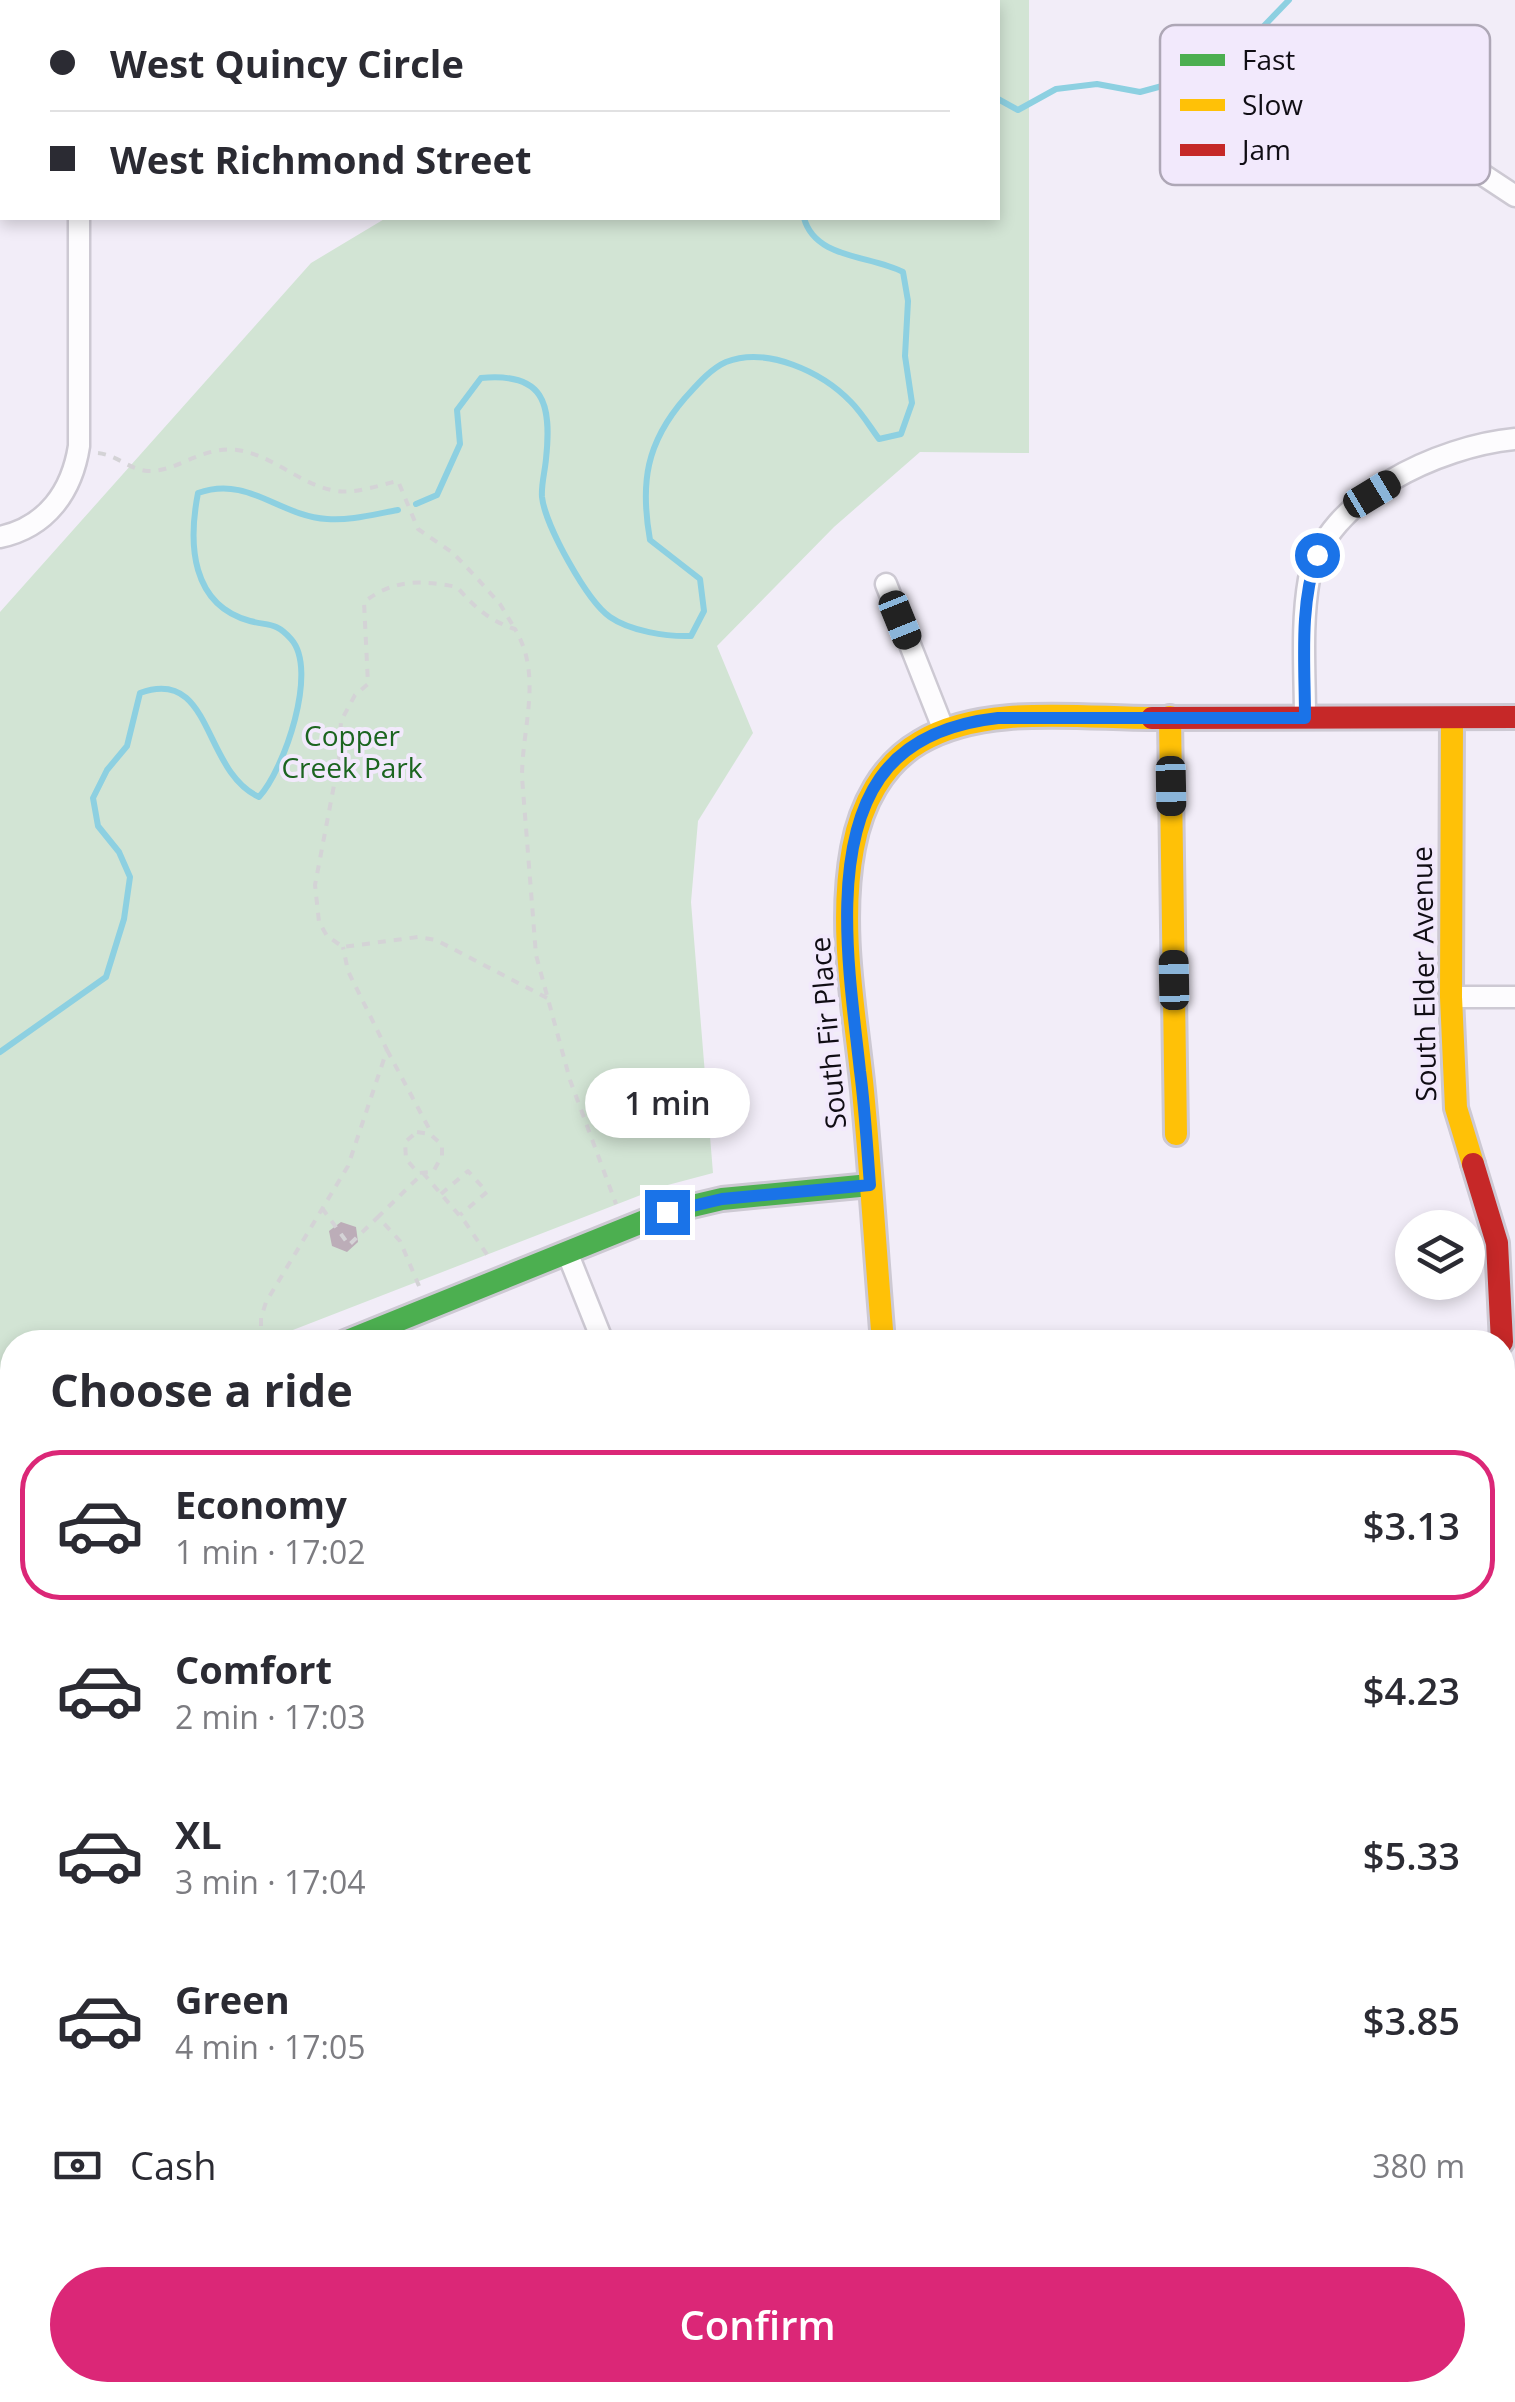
<!DOCTYPE html>
<meta charset="utf-8">
<style>
:root{--surface:#fff;--page:#f2f2f3;--text:#2b2b33;--muted:#7c7c81;--line:#e1e1e2;--accent:#db2777}
body{margin:0;font-family:"Open Sans",sans-serif;background:var(--page);color:var(--text);height:100vh;display:flex;flex-direction:column;font-size:38px;white-space:nowrap}
*{box-sizing:border-box;margin:0}
p{font-size:32px;color:var(--muted)}
.icon{flex:none;width:55px;height:55px;fill:none;stroke:currentColor;stroke-width:2;stroke-linecap:round;stroke-linejoin:round}
.map{position:relative;flex:1;overflow:hidden}
.side{position:absolute;left:0px;top:1330px;width:1515px;height:1072px;display:flex;flex-direction:column;background:var(--surface);border-radius:40px 40px 0 0;box-shadow:0 5px 15px #0003}
.side>*{flex:none}
.hud{position:absolute;left:0px;top:0px;width:1000px;height:220px;box-shadow:0 5px 15px #0003;display:grid;align-content:center;height:220px;padding:0 50px;background:var(--surface)}
.buttons{position:absolute;left:1395px;top:1210px;display:grid;gap:20px}
.buttons a{display:grid;place-items:center;width:90px;height:90px;border-radius:50%;background:var(--surface);box-shadow:0 5px 15px #0003;font-size:50px}
.end{position:absolute;width:45px;height:45px;margin:-22px;border:12px solid #1a73e8;background:#fff;box-shadow:0 0 0 5px #fff}
.from{border-radius:50%}
.bubble{position:absolute;height:70px;border-radius:35px;background:var(--surface);box-shadow:0 5px 15px #0003;font-size:32px;font-weight:600;line-height:70px;text-align:center}
.car{position:absolute;width:30px;height:60px;margin:-30px -15px;border-radius:12px;box-shadow:0 0 8px 2px #0007;background:linear-gradient(#222 24%,#8ab4d8 0 40%,#222 0 76%,#8ab4d8 0 86%,#222 0)}
.hud b{display:flex;align-items:center;gap:35px;height:95px;font-size:38px}
.hud b+b{border-top:2px solid var(--line)}
.hud i{width:25px;height:25px;background:var(--text)}
ul{padding:0;list-style:none}
li{display:flex;align-items:center;gap:30px;height:150px;margin:0 20px 15px;padding:0 30px;border:5px solid transparent;border-radius:40px}
li div{flex:1}
li b{display:block;font-size:38px}
li em{font-style:normal;font-weight:600}
li.current{border-color:var(--accent)}
li>.icon{width:90px;height:90px;stroke-width:1.5}
h2{padding:0 50px;font-size:45px;line-height:120px}
.pay{display:flex;align-items:center;gap:25px;height:110px;padding:0 50px;font-size:38px}
.pay p{margin-inline-start:auto}
.primary-button{display:flex;gap:20px;margin-top:auto;padding:20px 50px}
.primary-button a{flex:1;height:115px;border-radius:60px;background:var(--accent);color:#fff;font-size:40px;font-weight:600;line-height:115px;text-align:center}
.map>svg:first-child{display:block}
.green{fill:#d2e4d4}
.lines{fill:none;stroke-linecap:round;stroke-linejoin:round}
.stream{stroke:#8dd0e1;stroke-width:6}
.building{fill:#bcadb8}
.street-casing{stroke:#cdc9d3;stroke-width:25}
.fast-casing{stroke:#cdc9d3;stroke-width:28}
.slow-casing{stroke:#cdc9d3;stroke-width:28}
.jam-casing{stroke:#cdc9d3;stroke-width:28}
.path{stroke:#d4d3d6;stroke-width:4;stroke-dasharray:8 8;stroke-linecap:butt}
.street{stroke:#fdfcfe;stroke-width:20}
.fast{stroke:#4caf50;stroke-width:22}
.slow{stroke:#ffc107;stroke-width:22}
.jam{stroke:#c62828;stroke-width:22}
.route{stroke:#1a73e8;stroke-width:12}
.labels{text-anchor:middle;stroke-width:8;stroke-linejoin:round;paint-order:stroke}
.park-label{font-size:28px;fill:#1c6520;stroke:#f2e9fc}
.street-label{font-size:28px;fill:#100d14;stroke:#f2e9fc}
.key{fill:#f2e9fc;stroke:#aea7b6;stroke-width:2.5}
.key-label{font-size:28px;fill:#100d14}
</style>
<div class="map">
<svg width="1515" height="2402" viewBox="0 0 1515 2402">
<rect width="100%" height="100%" fill="#f2edf8"/>
<!-- green -->
<path class="green" d="M 542,0 L 1029,0 L 1029,453 L 920,452 L 834,527 L 717,646 L 753,733 L 698,821 L 691,902 L 713,1173 L 664,1186 L 262,1342 L 12,1342 L 12,1539 L 0,1539 L 0,612 L 311,263 L 386,218 L 998,218 L 998,2 L 542,2 Z"/>
<g class="lines">
<!-- stream -->
<path class="stream" d="M 998,99 L 1018,110 L 1056,89 L 1097,84 L 1140,92 L 1188,79 L 1231,60 L 1289,0
M 416,504 L 437,495 L 460,444 L 457,410 L 481,378 C 544,372 552,403 546,459 C 545,471 541,485 542,497 C 545,525 587,601 610,617 C 630,631 667,637 691,636 L 704,611 L 700,579 L 650,540 C 640,483 646,443 685,398 C 696,386 710,369 726,362 C 767,346 822,372 851,402 C 862,413 870,427 879,439 L 901,434 L 912,403 L 905,356 L 908,301 L 903,272 C 870,255 815,259 804,218
M 0,1052 L 106,977 L 124,919 L 130,877 L 119,852 L 98,826 L 93,798 L 107,770 L 127,746 L 140,693 C 213,666 202,771 259,797 C 284,770 319,670 291,639 C 276,622 269,626 250,621 C 191,605 188,544 198,493 C 248,475 279,516 327,519 C 350,521 375,514 398,510"/>
</g>
<!-- building -->
<path class="building" d="M 341,1222 L 356,1227 L 358,1242 L 347,1252 L 332,1246 L 329,1231 Z"/>
<g class="lines">
<defs>
<path id="street" d="M 214,0 L 359,2
M 0,2 L 28,0
M 80,2 L 80,0
M 1462,161 L 1515,196
M 0,537 C 47,527 72,491 79,446 L 79,218
M 886,584 L 943,728
M 1305,718 C 1305,672 1301,624 1309,579 C 1326,497 1440,446 1515,439
M 1451,997 L 1515,997
M 567,1252 L 603,1342
M 1502,1387 L 1503,1415
M 0,1850 L 12,1850
M 1502,1960 L 1515,1960
M 78,2390 L 78,2402
M 890,2390 L 891,2402
M 1169,2390 L 1169,2402"/>
<path id="fast" d="M 345,1342 L 667,1212 L 722,1199 L 870,1185"/>
<path id="slow" d="M 1170,717 L 1176,1134
M 1452,718 L 1451,997 L 1456,1108 L 1473,1164
M 883,1342 C 876,1258 871,1175 863,1091 C 855,1011 838,928 853,848 C 861,805 882,764 920,742 C 983,704 1081,718 1152,718"/>
<path id="jam" d="M 1152,718 L 1515,717
M 1473,1164 L 1497,1243 L 1502,1342"/>
</defs>
<!-- street casing -->
<use href="#street" class="street-casing"/>
<!-- fast casing -->
<use href="#fast" class="fast-casing"/>
<!-- slow casing -->
<use href="#slow" class="slow-casing"/>
<!-- jam casing -->
<use href="#jam" class="jam-casing"/>
<!-- path -->
<path class="path" d="M 98,453 C 117,455 130,470 148,471 C 178,472 200,446 237,450 C 274,455 301,486 337,491 C 356,494 379,485 398,481 L 418,529 L 453,553 L 475,576 L 500,604 L 515,629
M 547,998 L 436,940 L 418,937 L 343,947 L 327,936 L 319,922 L 315,885 L 339,759 L 341,721 L 355,695 L 368,684 L 364,602 C 394,579 421,580 457,587 C 474,607 490,621 515,629 C 543,676 522,726 522,777 L 536,955 L 570,1080 L 616,1204
M 387,1050 L 432,1134
M 417,1132 L 430,1134 L 442,1145 L 442,1156 L 433,1172 L 418,1173 L 406,1159 L 405,1142 Z
M 441,1194 L 468,1171 L 487,1192 L 460,1215
M 322,1208 L 349,1245 L 378,1217
M 419,1286 L 400,1241 L 378,1217 L 423,1173 L 465,1222 L 488,1256
M 261,1342 L 261,1318 L 266,1302 L 348,1166 L 387,1050 L 348,971 L 343,947"/>
<!-- street -->
<use href="#street" class="street"/>
<!-- fast -->
<use href="#fast" class="fast"/>
<!-- slow -->
<use href="#slow" class="slow"/>
<!-- jam -->
<use href="#jam" class="jam"/>
</g>
<g class="lines">
<!-- route -->
<path class="route" d="M 667,1212 L 722,1199 L 870,1185 C 867,1147 865,1109 860,1071 C 851,986 828,853 880,778 C 908,738 953,723 998,718 L 1305,718 C 1305,664 1299,607 1317,555"/>
</g>
<g class="labels">
<!-- park labels -->
<g class="park-label">
<text x="352" y="746">Copper<tspan x="352" dy="32">Creek Park</tspan></text>
</g>
<!-- street labels -->
<g class="street-label">
<text transform="translate(1424 974) rotate(-91)" y="10">South Elder Avenue</text>
<text transform="translate(828 1033) rotate(-95)" y="10">South Fir Place</text>
</g>
</g>
<!-- legend -->
<rect x="1160" y="25" width="330" height="160" rx="15" class="key"/>
<rect x="1180" y="54" width="45" height="12" fill="#4caf50"/>
<rect x="1180" y="99" width="45" height="12" fill="#ffc107"/>
<rect x="1180" y="144" width="45" height="12" fill="#c62828"/>
<g class="key-label">
<text x="1242" y="70">Fast</text>
<text x="1242" y="115">Slow</text>
<text x="1242" y="160">Jam</text>
</g>
</svg>
<div class="buttons">
<a><svg class="icon" aria-label="layers" viewBox="0 0 24 24"><path d="M12 4l9 5-9 5-9-5zM3 14l9 5 9-5"/></svg></a>
</div>
<i class="end from" style="left:1317px;top:555px"></i>
<i class="end" style="left:667px;top:1212px"></i>
<div class="bubble" style="left:585px;top:1068px;width:165px">1 min</div>
<i class="car" style="left:1372px;top:494px;rotate:59deg"></i>
<i class="car" style="left:900px;top:620px;rotate:158deg"></i>
<i class="car" style="left:1171px;top:786px;rotate:179deg"></i>
<i class="car" style="left:1174px;top:980px;rotate:359deg"></i>
<div class="hud">
<b><i class="from"></i>West Quincy Circle</b>
<b><i></i>West Richmond Street</b>
</div>
<section class="side">
<h2>Choose a ride</h2>
<ul>
<li class="current"><svg class="icon" aria-label="car" viewBox="0 0 24 24"><path d="M5 17H2v-5l4-1 3-4h7l3 4 3 1v5h-3M9 17h6M6 11h13"/><circle cx="7" cy="17" r="2"/><circle cx="17" cy="17" r="2"/></svg><div><b>Economy</b><p>1 min · 17:02</p></div><em>$3.13</em></li>
<li><svg class="icon" aria-label="car" viewBox="0 0 24 24"><path d="M5 17H2v-5l4-1 3-4h7l3 4 3 1v5h-3M9 17h6M6 11h13"/><circle cx="7" cy="17" r="2"/><circle cx="17" cy="17" r="2"/></svg><div><b>Comfort</b><p>2 min · 17:03</p></div><em>$4.23</em></li>
<li><svg class="icon" aria-label="car" viewBox="0 0 24 24"><path d="M5 17H2v-5l4-1 3-4h7l3 4 3 1v5h-3M9 17h6M6 11h13"/><circle cx="7" cy="17" r="2"/><circle cx="17" cy="17" r="2"/></svg><div><b>XL</b><p>3 min · 17:04</p></div><em>$5.33</em></li>
<li><svg class="icon" aria-label="car" viewBox="0 0 24 24"><path d="M5 17H2v-5l4-1 3-4h7l3 4 3 1v5h-3M9 17h6M6 11h13"/><circle cx="7" cy="17" r="2"/><circle cx="17" cy="17" r="2"/></svg><div><b>Green</b><p>4 min · 17:05</p></div><em>$3.85</em></li>
</ul>
<div class="pay"><svg class="icon" aria-label="cash" viewBox="0 0 24 24"><path d="M3 7h18v10H3z"/><circle cx="12" cy="12" r="2"/></svg>Cash<p>380 m</p></div>
<div class="primary-button"><a>Confirm</a></div>
</section>
</div>
